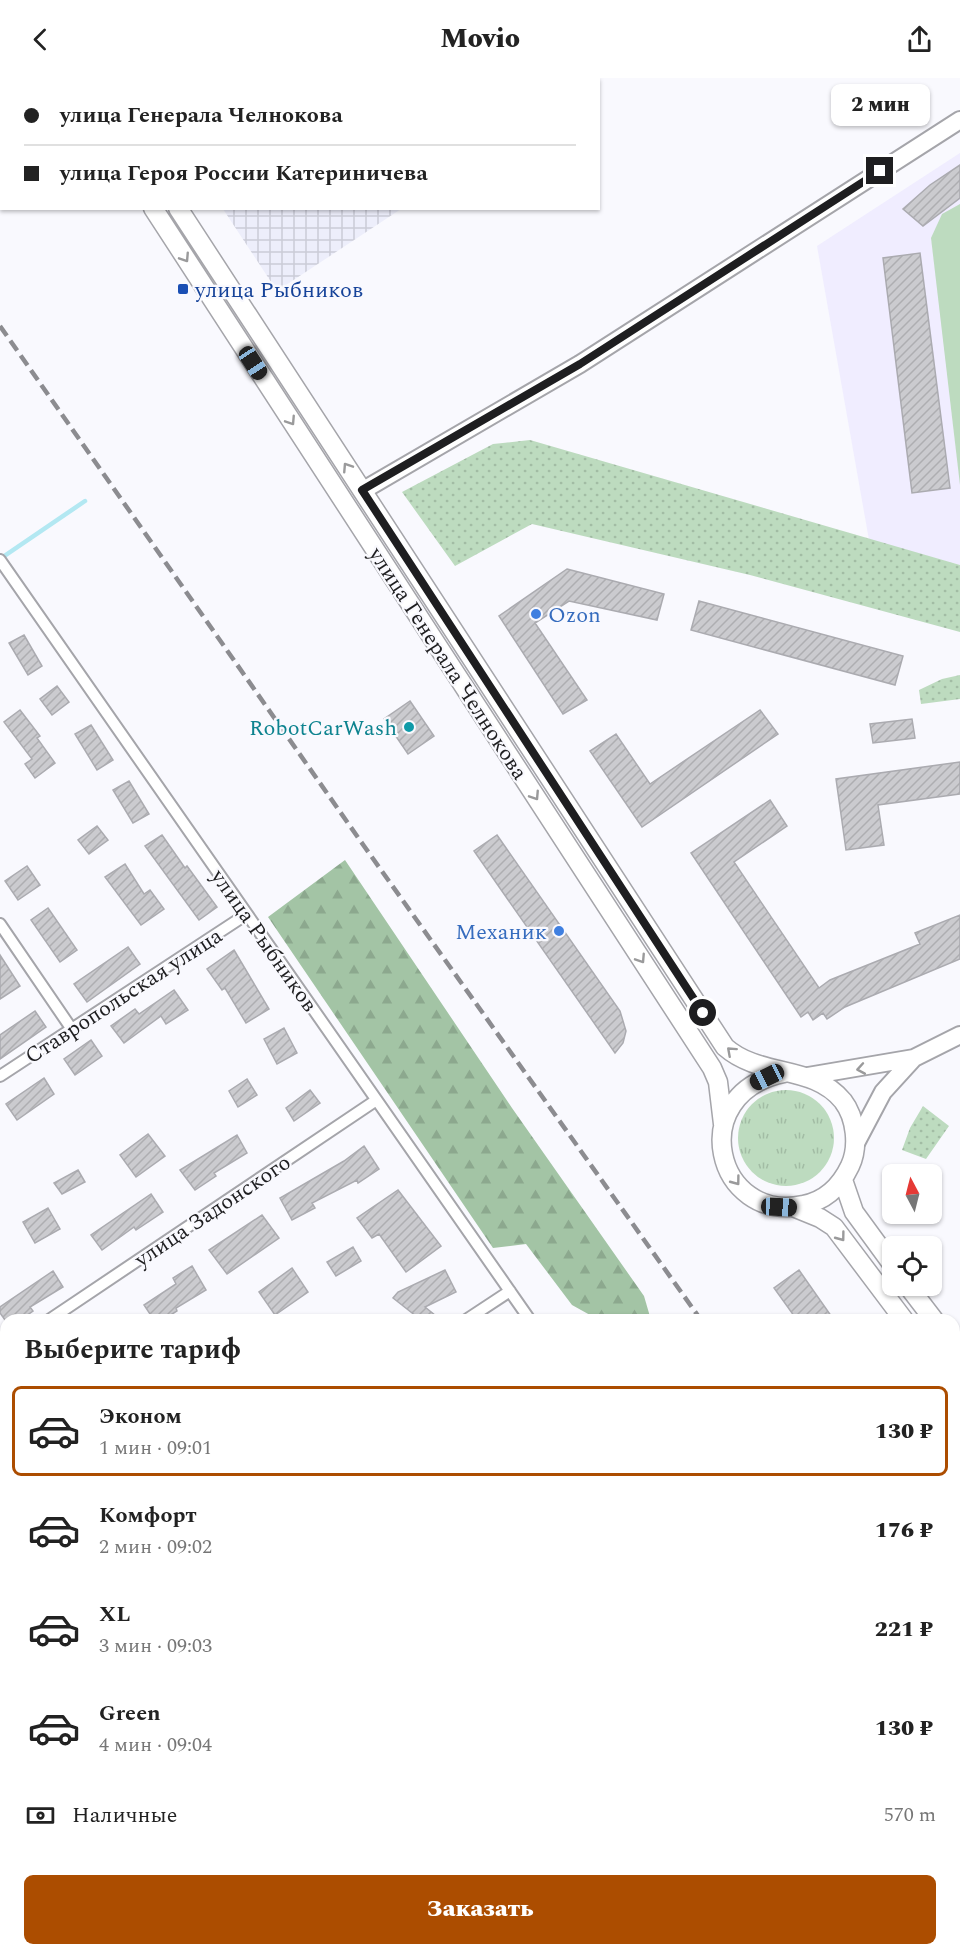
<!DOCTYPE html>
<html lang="ru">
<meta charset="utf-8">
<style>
:root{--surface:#fff;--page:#f6f6f6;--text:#222;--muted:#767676;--line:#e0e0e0;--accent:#ac4d00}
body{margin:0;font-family:Spectral,serif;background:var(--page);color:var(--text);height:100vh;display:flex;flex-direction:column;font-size:22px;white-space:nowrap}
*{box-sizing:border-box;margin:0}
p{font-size:20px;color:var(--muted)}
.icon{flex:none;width:33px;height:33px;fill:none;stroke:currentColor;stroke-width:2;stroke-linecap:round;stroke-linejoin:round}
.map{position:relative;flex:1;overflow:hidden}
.sheet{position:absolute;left:0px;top:1236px;width:960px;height:642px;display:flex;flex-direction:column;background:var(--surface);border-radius:18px 18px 0 0;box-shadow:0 2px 4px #0004}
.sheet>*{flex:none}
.banner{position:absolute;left:0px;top:0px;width:600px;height:132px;box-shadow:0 2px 4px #0004;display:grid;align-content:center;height:132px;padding:0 24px;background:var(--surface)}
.needle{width:39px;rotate:353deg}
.controls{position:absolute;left:882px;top:1086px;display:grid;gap:12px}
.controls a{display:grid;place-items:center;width:60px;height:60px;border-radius:9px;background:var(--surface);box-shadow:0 2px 4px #0004;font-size:30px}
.end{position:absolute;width:27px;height:27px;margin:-14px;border:8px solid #1e1e20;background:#fff;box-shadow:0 0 0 3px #fff}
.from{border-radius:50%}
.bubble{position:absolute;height:42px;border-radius:9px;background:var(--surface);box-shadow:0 2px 4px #0004;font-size:20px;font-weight:800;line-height:42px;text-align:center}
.car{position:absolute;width:18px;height:36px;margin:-18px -9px;border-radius:8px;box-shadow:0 0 4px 2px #0007;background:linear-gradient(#222 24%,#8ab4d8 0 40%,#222 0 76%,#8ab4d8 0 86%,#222 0)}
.banner b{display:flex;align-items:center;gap:21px;height:57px;font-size:22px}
.banner b+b{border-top:2px solid var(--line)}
.banner i{width:15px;height:15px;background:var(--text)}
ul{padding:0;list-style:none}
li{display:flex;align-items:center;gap:18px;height:90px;margin:0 12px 9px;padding:0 12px;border:3px solid transparent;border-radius:9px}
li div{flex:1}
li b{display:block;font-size:22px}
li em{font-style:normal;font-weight:800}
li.selected{border-color:var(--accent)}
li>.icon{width:54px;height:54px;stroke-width:1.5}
h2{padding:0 24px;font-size:27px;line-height:72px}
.pay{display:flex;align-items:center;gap:15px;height:66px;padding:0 24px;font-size:22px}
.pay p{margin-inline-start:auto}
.action{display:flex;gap:12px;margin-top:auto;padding:12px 24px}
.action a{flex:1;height:69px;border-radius:9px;background:var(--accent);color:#fff;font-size:24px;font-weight:800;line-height:69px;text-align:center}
header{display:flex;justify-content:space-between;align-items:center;height:78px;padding:0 24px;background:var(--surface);font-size:27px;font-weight:800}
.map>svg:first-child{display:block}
.commercial{fill:#f0edff}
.industrial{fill:url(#industrial-grid)}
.grass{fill:url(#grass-tufts)}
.forest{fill:url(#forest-firs)}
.park{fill:url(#park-dots)}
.pitch{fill:#bddbbf}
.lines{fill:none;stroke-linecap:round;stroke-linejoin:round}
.stream{stroke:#b3e8f2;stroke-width:4.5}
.building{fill:url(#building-hatch);stroke:#ababb0;stroke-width:1.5}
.street-casing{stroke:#a5a5aa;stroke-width:14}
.secondary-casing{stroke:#a5a5aa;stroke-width:20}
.primary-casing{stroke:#a5a5aa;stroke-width:21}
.street{stroke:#fff;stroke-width:10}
.secondary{stroke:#fff;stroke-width:16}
.primary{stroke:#fff;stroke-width:18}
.rail{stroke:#8c8c90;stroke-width:4.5;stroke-dasharray:12 6;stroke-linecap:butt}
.oneway{stroke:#9a9a9b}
.route{stroke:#1e1e20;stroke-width:8}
.transit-dot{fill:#1a4fb4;stroke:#f9f9fe;stroke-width:2}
.shop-dot{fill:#3f7fe0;stroke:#f9f9fe;stroke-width:2}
.culture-dot{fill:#0f9aa8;stroke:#f9f9fe;stroke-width:2}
.labels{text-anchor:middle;stroke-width:4.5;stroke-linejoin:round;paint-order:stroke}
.transit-label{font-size:22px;fill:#164399;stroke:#f9f9fe;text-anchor:start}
.shop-label{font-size:22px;fill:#366cbe;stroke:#f9f9fe;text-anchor:start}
.street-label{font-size:22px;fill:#1e1e20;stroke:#f9f9fe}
.culture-label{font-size:22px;fill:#0d838f;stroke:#f9f9fe;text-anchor:end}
</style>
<header><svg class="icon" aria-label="back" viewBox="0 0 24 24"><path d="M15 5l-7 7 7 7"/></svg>Movio<svg class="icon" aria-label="share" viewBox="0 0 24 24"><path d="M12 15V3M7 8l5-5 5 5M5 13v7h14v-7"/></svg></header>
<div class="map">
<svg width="960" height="1878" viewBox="0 0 960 1878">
<defs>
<pattern id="industrial-grid" width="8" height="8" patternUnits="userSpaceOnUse" patternTransform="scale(1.5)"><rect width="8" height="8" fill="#edeefb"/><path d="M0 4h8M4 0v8" fill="none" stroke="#cbccd7"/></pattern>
<pattern id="grass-tufts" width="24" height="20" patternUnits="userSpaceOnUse" patternTransform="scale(1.5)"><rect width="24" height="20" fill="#bddbbf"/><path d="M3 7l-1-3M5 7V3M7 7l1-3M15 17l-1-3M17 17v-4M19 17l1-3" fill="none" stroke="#a2bca4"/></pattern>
<pattern id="forest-firs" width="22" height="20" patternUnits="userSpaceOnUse" patternTransform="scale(1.5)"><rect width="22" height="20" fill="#a3c4a5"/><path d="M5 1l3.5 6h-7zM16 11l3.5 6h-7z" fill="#8ca88e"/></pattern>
<pattern id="park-dots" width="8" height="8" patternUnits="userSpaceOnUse" patternTransform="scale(1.5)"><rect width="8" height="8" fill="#bddbbf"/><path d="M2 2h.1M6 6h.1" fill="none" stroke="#a2bca4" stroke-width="1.8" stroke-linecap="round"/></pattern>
<pattern id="building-hatch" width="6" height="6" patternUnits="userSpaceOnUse" patternTransform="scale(1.5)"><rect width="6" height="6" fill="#cbcbcf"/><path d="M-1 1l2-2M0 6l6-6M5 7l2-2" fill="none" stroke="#aeaeb1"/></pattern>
</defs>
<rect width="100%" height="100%" fill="#f9f9fe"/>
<!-- commercial -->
<path class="commercial" d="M 960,75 L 960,487 L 869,462 L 817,168 Z"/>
<!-- industrial -->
<path class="industrial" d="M 137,0 L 598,0 L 595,2 Z
M 223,131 L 401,131 L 277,213 Z
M 954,1652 L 960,1660 L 960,1844 L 954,1836 Z
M 486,1872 L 718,1872 L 719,1877 L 764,1872 L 863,1872 L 868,1878 L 487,1878 Z"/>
<!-- grass -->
<path class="grass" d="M738 1060a48 48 0 1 1 96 0a48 48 0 1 1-96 0Z"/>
<!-- forest -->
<path class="forest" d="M 345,782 L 512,1030 L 644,1218 L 651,1242 L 599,1242 L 572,1227 L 526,1166 L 493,1170 L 268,839 Z"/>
<!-- park -->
<path class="park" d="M 530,362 L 960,487 L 960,554 L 750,497 L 532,446 L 455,488 L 402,414 L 493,366 Z
M 960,597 L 960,621 L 921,626 L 919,612 L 942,601 Z
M 923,1028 L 949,1048 L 926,1081 L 902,1072 L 910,1050 Z"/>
<!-- pitch -->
<path class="pitch" d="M 960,126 L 960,407 L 931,160 L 942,136 Z"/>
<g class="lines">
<!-- stream -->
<path class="stream" d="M 0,481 L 85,423"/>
</g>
<!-- building -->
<path class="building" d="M 960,87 L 960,120 L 923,148 L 903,131 L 930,107 Z
M 920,175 L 950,410 L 912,415 L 883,180 Z
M 567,491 L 664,516 L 657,542 L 569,523 L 535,545 L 587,622 L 563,636 L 499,538 Z
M 699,523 L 903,578 L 895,607 L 691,552 Z
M 24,557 L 42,588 L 28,597 L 9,565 Z
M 57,608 L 69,624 L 52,637 L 40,621 Z
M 410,623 L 434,658 L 408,676 L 384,641 Z
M 20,632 L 40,658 L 37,660 L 55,685 L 35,700 L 25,686 L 32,681 L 4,644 Z
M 760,632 L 778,656 L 642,749 L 590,673 L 616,656 L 650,706 Z
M 912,641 L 915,660 L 873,665 L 870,646 Z
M 91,647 L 113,682 L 97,692 L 75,656 Z
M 960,684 L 960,716 L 878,727 L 884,767 L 846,772 L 836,701 Z
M 129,703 L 149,736 L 133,745 L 113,712 Z
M 770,722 L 787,748 L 734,784 L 819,910 L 830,902 L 920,866 L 915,855 L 960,837 L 960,881 L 845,929 L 827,941 L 823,935 L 813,942 L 808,934 L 801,939 L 691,775 Z
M 97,748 L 108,762 L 89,776 L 78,762 Z
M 162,757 L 185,790 L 187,788 L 217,829 L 199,842 L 145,768 Z
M 497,757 L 620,933 L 626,953 L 623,965 L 615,975 L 474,773 Z
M 125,786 L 144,816 L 150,812 L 164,831 L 141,847 L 105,799 Z
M 27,788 L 40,807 L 18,822 L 5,803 Z
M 48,830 L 77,872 L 60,884 L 31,842 Z
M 128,869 L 140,886 L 87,924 L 74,906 Z
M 234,872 L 269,931 L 246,945 L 225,910 L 222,912 L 207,891 Z
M 0,877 L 20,908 L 0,921 Z
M 174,912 L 188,932 L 166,946 L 161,938 L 124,965 L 111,948 L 135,931 L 139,936 Z
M 35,933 L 46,949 L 0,981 L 0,957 Z
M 284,950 L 297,975 L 277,986 L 264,961 Z
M 91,962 L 102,978 L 75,997 L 64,981 Z
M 44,1000 L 54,1016 L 17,1042 L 6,1026 Z
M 247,1001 L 257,1017 L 238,1029 L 229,1013 Z
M 310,1012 L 320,1025 L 294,1043 L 286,1030 Z
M 148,1056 L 165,1078 L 136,1099 L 120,1077 Z
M 237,1057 L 247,1075 L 214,1095 L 216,1098 L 195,1112 L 180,1092 Z
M 364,1068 L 379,1091 L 358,1105 L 357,1102 L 312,1125 L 315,1130 L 292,1142 L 280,1120 L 344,1083 Z
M 78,1092 L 85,1104 L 62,1116 L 54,1105 Z
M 398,1112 L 441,1168 L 406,1194 L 379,1156 L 372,1160 L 357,1140 Z
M 151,1116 L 163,1134 L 136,1152 L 134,1149 L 102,1172 L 91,1157 Z
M 48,1130 L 60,1151 L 35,1165 L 23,1144 Z
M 262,1137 L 279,1160 L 227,1196 L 209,1172 Z
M 353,1169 L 361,1183 L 336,1198 L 327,1184 Z
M 192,1188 L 206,1212 L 176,1230 L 177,1233 L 163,1242 L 154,1242 L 144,1227 L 176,1206 L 173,1200 Z
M 292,1190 L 308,1214 L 275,1237 L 259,1214 Z
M 445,1192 L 456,1214 L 425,1229 L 441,1242 L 421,1242 L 393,1220 L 398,1214 Z
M 799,1192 L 834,1242 L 797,1242 L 774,1210 Z
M 53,1193 L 63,1209 L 30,1229 L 33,1233 L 20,1242 L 5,1242 L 0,1235 L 0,1229 Z"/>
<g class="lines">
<defs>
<path id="street" d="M 0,482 L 530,1242
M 0,846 L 71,950
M 0,998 L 247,836
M 49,1242 L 375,1023
M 466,1242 L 510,1213
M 0,1275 L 6,1271
M 193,1872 L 194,1878"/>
<path id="secondary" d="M 362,413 L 580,286 L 960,42
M 808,998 L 914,980 L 960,957
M 855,1067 L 883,1014 L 914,980
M 0,1558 L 6,1554
M 449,1872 L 450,1878"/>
<path id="primary" d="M 68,0 L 69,2
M 94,0 L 95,2
M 153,130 L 712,990 L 718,1004 L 723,1046
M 178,130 L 725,969 C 760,1000 813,986 843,1023 C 856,1040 859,1069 850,1088 C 840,1109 825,1123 803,1127 C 716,1146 683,1016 784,995
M 843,1102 L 854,1134 L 892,1186
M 793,1129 L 820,1140 L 834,1149 L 904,1242
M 908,1208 L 934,1242
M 954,1269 L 960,1277
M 954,1308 L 960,1316"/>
</defs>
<!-- street casing -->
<use href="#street" class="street-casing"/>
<!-- secondary casing -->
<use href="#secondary" class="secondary-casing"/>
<!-- primary casing -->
<use href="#primary" class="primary-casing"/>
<!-- street -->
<use href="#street" class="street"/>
<!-- secondary -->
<use href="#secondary" class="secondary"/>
<!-- primary -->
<use href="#primary" class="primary"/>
<!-- rail -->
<path class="rail" d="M 0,248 L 364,768 L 701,1242
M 954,1584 L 960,1592"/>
</g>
<!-- one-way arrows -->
<defs><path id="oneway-chevron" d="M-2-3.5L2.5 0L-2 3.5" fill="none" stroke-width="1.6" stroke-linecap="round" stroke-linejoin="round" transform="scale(1.5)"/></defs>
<g class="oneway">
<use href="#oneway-chevron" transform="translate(185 180) rotate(57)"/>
<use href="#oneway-chevron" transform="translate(291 343) rotate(57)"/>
<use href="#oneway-chevron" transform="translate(347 389) rotate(-123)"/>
<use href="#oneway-chevron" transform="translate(535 718) rotate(57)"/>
<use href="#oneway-chevron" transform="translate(641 881) rotate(57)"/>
<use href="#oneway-chevron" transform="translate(731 973) rotate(-138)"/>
<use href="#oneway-chevron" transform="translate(861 991) rotate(170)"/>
<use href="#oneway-chevron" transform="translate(736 1103) rotate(53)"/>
<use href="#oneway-chevron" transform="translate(841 1159) rotate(53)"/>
</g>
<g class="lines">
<!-- route -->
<path class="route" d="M 703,935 L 362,412 L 580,286 L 880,93"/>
</g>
<!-- markers -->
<rect class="transit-dot" x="177" y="205" width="12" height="12" rx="3"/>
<g class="shop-dot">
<circle cx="536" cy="536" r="6"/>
<circle cx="559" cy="853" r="6"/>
</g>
<circle class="culture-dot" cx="409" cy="649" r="6"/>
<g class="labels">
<!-- transit labels -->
<g class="transit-label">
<text x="195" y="219">улица Рыбников</text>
</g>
<!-- shop labels -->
<g class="shop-label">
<text x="548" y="544">Ozon</text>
<text x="547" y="861" text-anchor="end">Механик</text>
</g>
<!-- street labels -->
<g class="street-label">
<text transform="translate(449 585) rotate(57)" y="8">улица Генерала Челнокова</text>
<text transform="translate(265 862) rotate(55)" y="8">улица Рыбников</text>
<text transform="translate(123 917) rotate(-33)" y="8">Ставропольская улица</text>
<text transform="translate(212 1132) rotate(-34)" y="8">улица Задонского</text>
</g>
<!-- culture labels -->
<g class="culture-label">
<text x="397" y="657">RobotCarWash</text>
</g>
</g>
</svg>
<div class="controls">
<a><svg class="needle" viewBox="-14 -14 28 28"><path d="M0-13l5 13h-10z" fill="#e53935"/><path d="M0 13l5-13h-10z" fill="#767676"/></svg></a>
<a><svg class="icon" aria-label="locate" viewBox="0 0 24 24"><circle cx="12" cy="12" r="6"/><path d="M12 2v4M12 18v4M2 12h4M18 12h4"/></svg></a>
</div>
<i class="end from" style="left:703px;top:935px"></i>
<i class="end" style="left:880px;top:93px"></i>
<div class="bubble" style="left:831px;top:6px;width:99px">2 мин</div>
<i class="car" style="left:253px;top:285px;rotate:147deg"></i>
<i class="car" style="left:767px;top:999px;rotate:244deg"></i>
<i class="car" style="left:779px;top:1129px;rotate:93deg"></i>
<div class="banner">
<b><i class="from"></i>улица Генерала Челнокова</b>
<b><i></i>улица Героя России Катериничева</b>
</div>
<section class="sheet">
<h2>Выберите тариф</h2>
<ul>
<li class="selected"><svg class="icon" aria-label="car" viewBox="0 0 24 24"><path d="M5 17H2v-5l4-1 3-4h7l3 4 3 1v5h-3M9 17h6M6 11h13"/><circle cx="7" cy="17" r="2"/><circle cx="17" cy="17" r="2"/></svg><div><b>Эконом</b><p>1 мин · 09:01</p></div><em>130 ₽</em></li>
<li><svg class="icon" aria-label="car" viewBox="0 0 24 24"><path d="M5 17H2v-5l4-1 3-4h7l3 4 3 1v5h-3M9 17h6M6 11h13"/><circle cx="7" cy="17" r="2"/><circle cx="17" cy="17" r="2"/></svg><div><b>Комфорт</b><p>2 мин · 09:02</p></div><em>176 ₽</em></li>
<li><svg class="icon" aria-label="car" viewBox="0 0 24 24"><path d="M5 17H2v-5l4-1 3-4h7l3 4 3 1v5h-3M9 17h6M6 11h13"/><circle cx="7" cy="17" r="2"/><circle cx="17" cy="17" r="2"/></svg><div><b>XL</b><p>3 мин · 09:03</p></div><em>221 ₽</em></li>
<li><svg class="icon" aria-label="car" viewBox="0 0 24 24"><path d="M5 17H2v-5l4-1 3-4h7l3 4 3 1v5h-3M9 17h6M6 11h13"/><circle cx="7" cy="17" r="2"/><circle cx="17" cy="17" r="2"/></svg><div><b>Green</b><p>4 мин · 09:04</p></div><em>130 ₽</em></li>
</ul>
<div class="pay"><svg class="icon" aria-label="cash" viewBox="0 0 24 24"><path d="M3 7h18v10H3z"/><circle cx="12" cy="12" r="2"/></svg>Наличные<p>570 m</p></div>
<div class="action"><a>Заказать</a></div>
</section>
</div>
